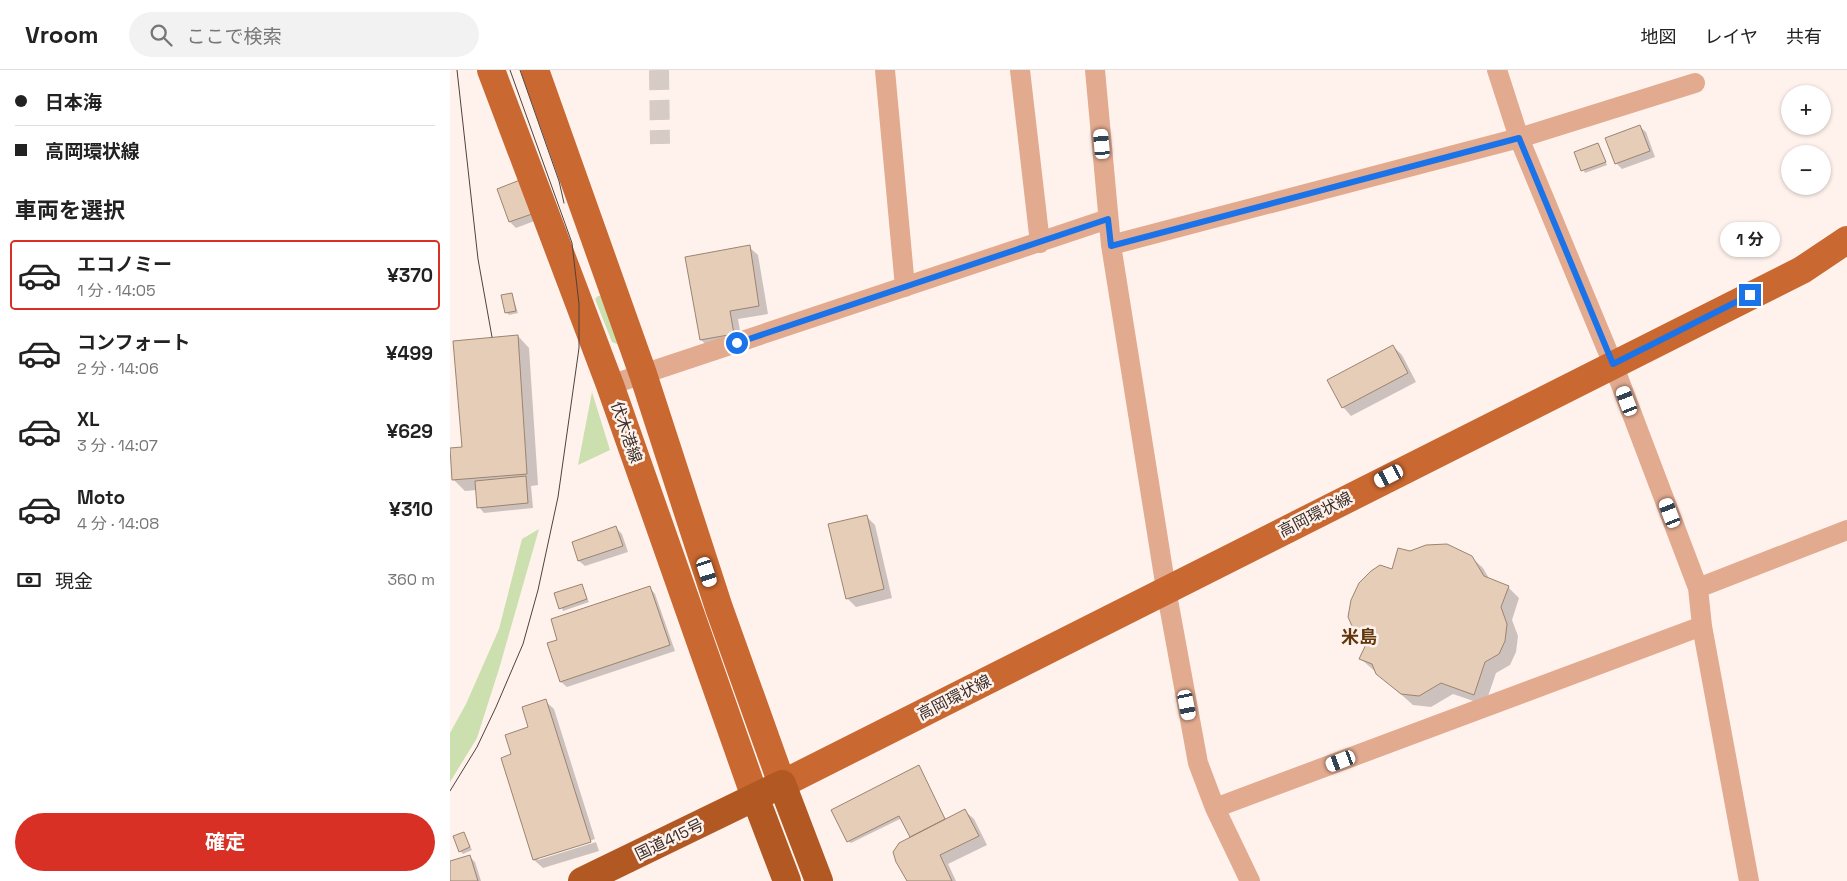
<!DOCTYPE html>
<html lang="ja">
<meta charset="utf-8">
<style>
:root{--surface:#fff;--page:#f2f2f2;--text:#222;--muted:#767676;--line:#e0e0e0;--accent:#d93025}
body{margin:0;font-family:"Space Grotesk","Noto Sans JP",sans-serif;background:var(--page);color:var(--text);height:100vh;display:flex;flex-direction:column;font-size:19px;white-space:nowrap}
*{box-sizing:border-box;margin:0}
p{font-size:16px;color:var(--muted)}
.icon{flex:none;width:28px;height:28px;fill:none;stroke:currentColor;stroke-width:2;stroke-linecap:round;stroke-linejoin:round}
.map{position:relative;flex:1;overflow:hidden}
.panel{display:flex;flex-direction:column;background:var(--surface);width:450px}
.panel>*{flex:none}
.guide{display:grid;align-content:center;height:110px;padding:0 15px;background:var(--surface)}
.tools{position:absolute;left:1331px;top:15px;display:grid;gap:10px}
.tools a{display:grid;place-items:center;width:50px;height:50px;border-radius:50%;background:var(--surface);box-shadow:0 1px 4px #0004;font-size:25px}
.end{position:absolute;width:22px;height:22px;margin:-11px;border:6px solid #1a73e8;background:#fff;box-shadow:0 0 0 2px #fff}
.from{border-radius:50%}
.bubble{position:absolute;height:35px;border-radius:18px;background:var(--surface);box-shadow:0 1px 4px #0004;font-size:16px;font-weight:700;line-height:35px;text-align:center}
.car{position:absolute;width:15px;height:30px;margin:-15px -8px;border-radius:6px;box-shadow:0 0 4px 1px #0007;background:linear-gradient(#fff 24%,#345 0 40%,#fff 0 76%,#345 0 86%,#fff 0)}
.guide b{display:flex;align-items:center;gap:18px;height:48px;font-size:19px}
.guide b+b{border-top:1px solid var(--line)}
.guide i{width:12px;height:12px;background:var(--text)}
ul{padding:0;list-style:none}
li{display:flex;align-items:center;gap:15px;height:70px;margin:0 10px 8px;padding:0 5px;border:2px solid transparent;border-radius:5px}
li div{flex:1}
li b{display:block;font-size:19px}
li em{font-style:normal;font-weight:700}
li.on{border-color:var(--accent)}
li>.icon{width:45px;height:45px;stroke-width:1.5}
h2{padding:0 15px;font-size:22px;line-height:60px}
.pay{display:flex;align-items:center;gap:12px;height:55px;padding:0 15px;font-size:19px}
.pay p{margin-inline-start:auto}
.cta{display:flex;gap:10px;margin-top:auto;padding:10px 15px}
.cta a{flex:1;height:58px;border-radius:30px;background:var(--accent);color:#fff;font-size:20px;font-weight:700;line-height:58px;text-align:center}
header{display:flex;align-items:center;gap:30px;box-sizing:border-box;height:70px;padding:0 25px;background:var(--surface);border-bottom:1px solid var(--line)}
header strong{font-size:24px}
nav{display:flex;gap:28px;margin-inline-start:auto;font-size:18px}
.search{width:350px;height:45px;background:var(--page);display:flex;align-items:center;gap:12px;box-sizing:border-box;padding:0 18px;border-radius:28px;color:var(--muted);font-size:19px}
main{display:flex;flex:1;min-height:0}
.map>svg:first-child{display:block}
.green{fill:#ccdfaf}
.shadow{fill:#0003}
.building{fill:#e6cdb8;stroke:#9b8470}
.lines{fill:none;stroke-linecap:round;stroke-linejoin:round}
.street-tunnel{stroke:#d7cbc5;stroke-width:20;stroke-dasharray:20 10;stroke-linecap:butt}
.street{stroke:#e2ab90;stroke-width:20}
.primary{stroke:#c96830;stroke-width:28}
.highway{stroke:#b25823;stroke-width:28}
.tram{stroke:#4e423d;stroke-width:1}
.route{stroke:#1a73e8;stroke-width:6}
.labels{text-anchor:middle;stroke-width:5;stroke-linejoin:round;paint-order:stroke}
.street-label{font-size:16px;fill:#392d28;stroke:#fff2ec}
.neighbourhood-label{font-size:18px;font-weight:bold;fill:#60360d;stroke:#fff2ec}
</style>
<header>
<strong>Vroom</strong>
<div class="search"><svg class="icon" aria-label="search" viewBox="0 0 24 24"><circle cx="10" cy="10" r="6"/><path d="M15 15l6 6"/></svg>ここで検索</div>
<nav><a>地図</a><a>レイヤ</a><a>共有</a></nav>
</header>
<main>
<section class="panel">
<div class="guide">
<b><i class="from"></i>日本海</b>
<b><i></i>高岡環状線</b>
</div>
<h2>車両を選択</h2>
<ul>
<li class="on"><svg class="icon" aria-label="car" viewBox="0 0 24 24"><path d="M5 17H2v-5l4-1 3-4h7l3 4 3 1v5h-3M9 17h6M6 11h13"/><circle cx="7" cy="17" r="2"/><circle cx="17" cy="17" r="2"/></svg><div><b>エコノミー</b><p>1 分 · 14:05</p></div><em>¥370</em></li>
<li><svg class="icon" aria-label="car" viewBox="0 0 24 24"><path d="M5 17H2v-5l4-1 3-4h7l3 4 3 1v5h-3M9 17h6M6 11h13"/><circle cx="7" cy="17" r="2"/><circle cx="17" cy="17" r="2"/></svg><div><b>コンフォート</b><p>2 分 · 14:06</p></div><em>¥499</em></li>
<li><svg class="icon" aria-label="car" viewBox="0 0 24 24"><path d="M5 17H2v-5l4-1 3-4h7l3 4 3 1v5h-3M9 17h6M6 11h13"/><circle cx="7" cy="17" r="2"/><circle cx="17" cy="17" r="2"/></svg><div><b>XL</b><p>3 分 · 14:07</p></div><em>¥629</em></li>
<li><svg class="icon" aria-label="car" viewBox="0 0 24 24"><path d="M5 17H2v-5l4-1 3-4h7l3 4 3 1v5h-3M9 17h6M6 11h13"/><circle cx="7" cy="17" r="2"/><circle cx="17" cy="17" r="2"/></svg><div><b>Moto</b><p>4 分 · 14:08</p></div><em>¥310</em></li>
</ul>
<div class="pay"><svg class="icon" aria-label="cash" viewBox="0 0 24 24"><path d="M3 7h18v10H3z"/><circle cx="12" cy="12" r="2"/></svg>現金<p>360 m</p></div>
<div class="cta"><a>確定</a></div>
</section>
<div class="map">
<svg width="1397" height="811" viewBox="0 0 1397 811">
<rect width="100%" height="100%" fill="#fff2ec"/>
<!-- green -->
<path class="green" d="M 148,226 L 152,226 L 169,272 L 167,274 L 162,272 L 145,229 Z
M 142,322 L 160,380 L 128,395 Z
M 89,459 L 49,599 L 27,668 L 0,712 L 0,663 L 16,634 L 49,559 L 72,469 Z"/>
<!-- shadow -->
<path class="shadow" d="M 1190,57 L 1196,62 L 1205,87 L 1172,99 L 1166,93 Z
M 1148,74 L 1157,95 L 1135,103 L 1125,83 Z
M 70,112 L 87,150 L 66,158 L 60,152 L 49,120 Z
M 299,177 L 308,185 L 318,244 L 288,249 L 292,273 L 260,278 L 251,270 Z
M 62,224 L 68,243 L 59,245 L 56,242 Z
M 68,266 L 79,278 L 88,415 L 81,416 L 83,438 L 34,443 L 29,437 L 27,420 L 15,421 L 3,409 L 14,379 Z
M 943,276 L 952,285 L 966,312 L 901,346 L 893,337 Z
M 416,446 L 425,455 L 442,528 L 406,537 L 397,528 Z
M 166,458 L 172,464 L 178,482 L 135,496 L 129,491 L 123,472 Z
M 960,482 L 1021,487 L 1033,498 L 1040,510 L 1058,517 L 1069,528 L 1062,550 L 1068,566 L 1066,582 L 1060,595 L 1046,603 L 1035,635 L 1003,624 L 981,637 L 963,635 L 911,589 L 917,575 L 907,564 L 943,501 Z
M 131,515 L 139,532 L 113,541 L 106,524 Z
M 200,518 L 205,524 L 225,581 L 117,617 L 111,612 L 109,570 Z
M 95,631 L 104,639 L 145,769 L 88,788 L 88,790 L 146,772 L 149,781 L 93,798 L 84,790 L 62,685 Z
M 469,697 L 496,750 L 515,741 L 524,749 L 537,775 L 498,794 L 506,811 L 458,811 L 461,767 L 452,748 L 401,773 L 398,771 Z
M 13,763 L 22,780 L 13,784 L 10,781 Z
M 19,786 L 25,792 L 31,811 L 0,811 L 0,793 Z"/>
<!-- building -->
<path class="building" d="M 1190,55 L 1200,81 L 1165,94 L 1155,68 Z
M 1148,73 L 1156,92 L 1131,101 L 1124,82 Z
M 70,110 L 82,144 L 59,152 L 47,119 Z
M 300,175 L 309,236 L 280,241 L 284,264 L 250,270 L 235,187 Z
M 62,223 L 66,241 L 55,243 L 51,225 Z
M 68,265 L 77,404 L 2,410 L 0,378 L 12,377 L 3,271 Z
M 943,275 L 958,303 L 892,338 L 877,310 Z
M 76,406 L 78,433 L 27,438 L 25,411 Z
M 417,445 L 434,519 L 396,529 L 378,454 Z
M 166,456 L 173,476 L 128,491 L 122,472 Z
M 997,474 L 1022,486 L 1034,506 L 1059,516 L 1051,537 L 1057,554 L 1055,571 L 1049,584 L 1035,592 L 1024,625 L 991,613 L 969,626 L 951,624 L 926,604 L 922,594 L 909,589 L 919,568 L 906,565 L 898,547 L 901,530 L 909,513 L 921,501 L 930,495 L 942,499 L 948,478 L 960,481 L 976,475 Z
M 132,514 L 137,529 L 109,539 L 104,523 Z
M 200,516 L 220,575 L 110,612 L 97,573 L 107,570 L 101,549 Z
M 96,629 L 141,772 L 83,790 L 51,688 L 61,684 L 55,665 L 78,657 L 72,637 Z
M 469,695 L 495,749 L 460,767 L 449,746 L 397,772 L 381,740 Z
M 515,739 L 529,766 L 490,785 L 502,811 L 457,811 L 446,792 L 443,782 L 449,773 Z
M 14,762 L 20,777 L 9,782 L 3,766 Z
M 20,785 L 28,811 L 0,811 L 0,791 Z"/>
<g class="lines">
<!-- street-tunnel -->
<path class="street-tunnel" d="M 209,0 L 210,74"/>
<!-- street -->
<path class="street" d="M 435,0 L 455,217
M 570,0 L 590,173
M 645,0 L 661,175 L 716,519 L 748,693 L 765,738 L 800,811
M 1047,0 L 1069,68 L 1163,294 L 1248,518 L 1252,556 L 1299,811
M 661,175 L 1069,68 L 1245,13
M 160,315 L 658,149
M 1248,518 L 1397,460
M 765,738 L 1252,556"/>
<!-- primary -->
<path class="primary" d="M 41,0 L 160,315 L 305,727
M 85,0 L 193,304 L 269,538 L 332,714 L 1352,200 L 1397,170"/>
<!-- highway -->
<path class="highway" d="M 305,727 L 337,811
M 132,811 L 332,714 L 369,811"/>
<!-- tram -->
<path class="tram" d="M 7,0 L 28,189 L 42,267
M 70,0 L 109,111 L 114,133
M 0,721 L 27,677 L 46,637 L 73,574 L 88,520 L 108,427 L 129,278 L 129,234 L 122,173 L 60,0"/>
</g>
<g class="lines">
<!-- route -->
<path class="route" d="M 287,273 L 658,149 L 661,176 L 1069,68 L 1163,294 L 1300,225"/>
</g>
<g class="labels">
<!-- street labels -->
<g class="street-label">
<text transform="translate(177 362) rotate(71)" y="6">伏木港線</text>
<text transform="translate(865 444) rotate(-27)" y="6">高岡環状線</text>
<text transform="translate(504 627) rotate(-27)" y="6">高岡環状線</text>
<text transform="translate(219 769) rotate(-26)" y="6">国道415号</text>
</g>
<!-- neighbourhood labels -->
<g class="neighbourhood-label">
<text x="909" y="573">米島</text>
</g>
</g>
</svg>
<div class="tools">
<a>+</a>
<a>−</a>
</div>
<i class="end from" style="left:287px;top:273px"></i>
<i class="end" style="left:1300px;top:225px"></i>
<div class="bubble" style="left:1270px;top:152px;width:60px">1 分</div>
<i class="car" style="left:652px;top:74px;rotate:355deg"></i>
<i class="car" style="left:1177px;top:331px;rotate:339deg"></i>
<i class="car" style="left:939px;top:406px;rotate:243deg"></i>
<i class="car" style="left:1220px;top:443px;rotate:339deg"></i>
<i class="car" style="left:257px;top:502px;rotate:162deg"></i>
<i class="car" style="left:737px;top:635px;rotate:169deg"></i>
<i class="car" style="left:891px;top:691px;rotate:249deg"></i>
</div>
</main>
